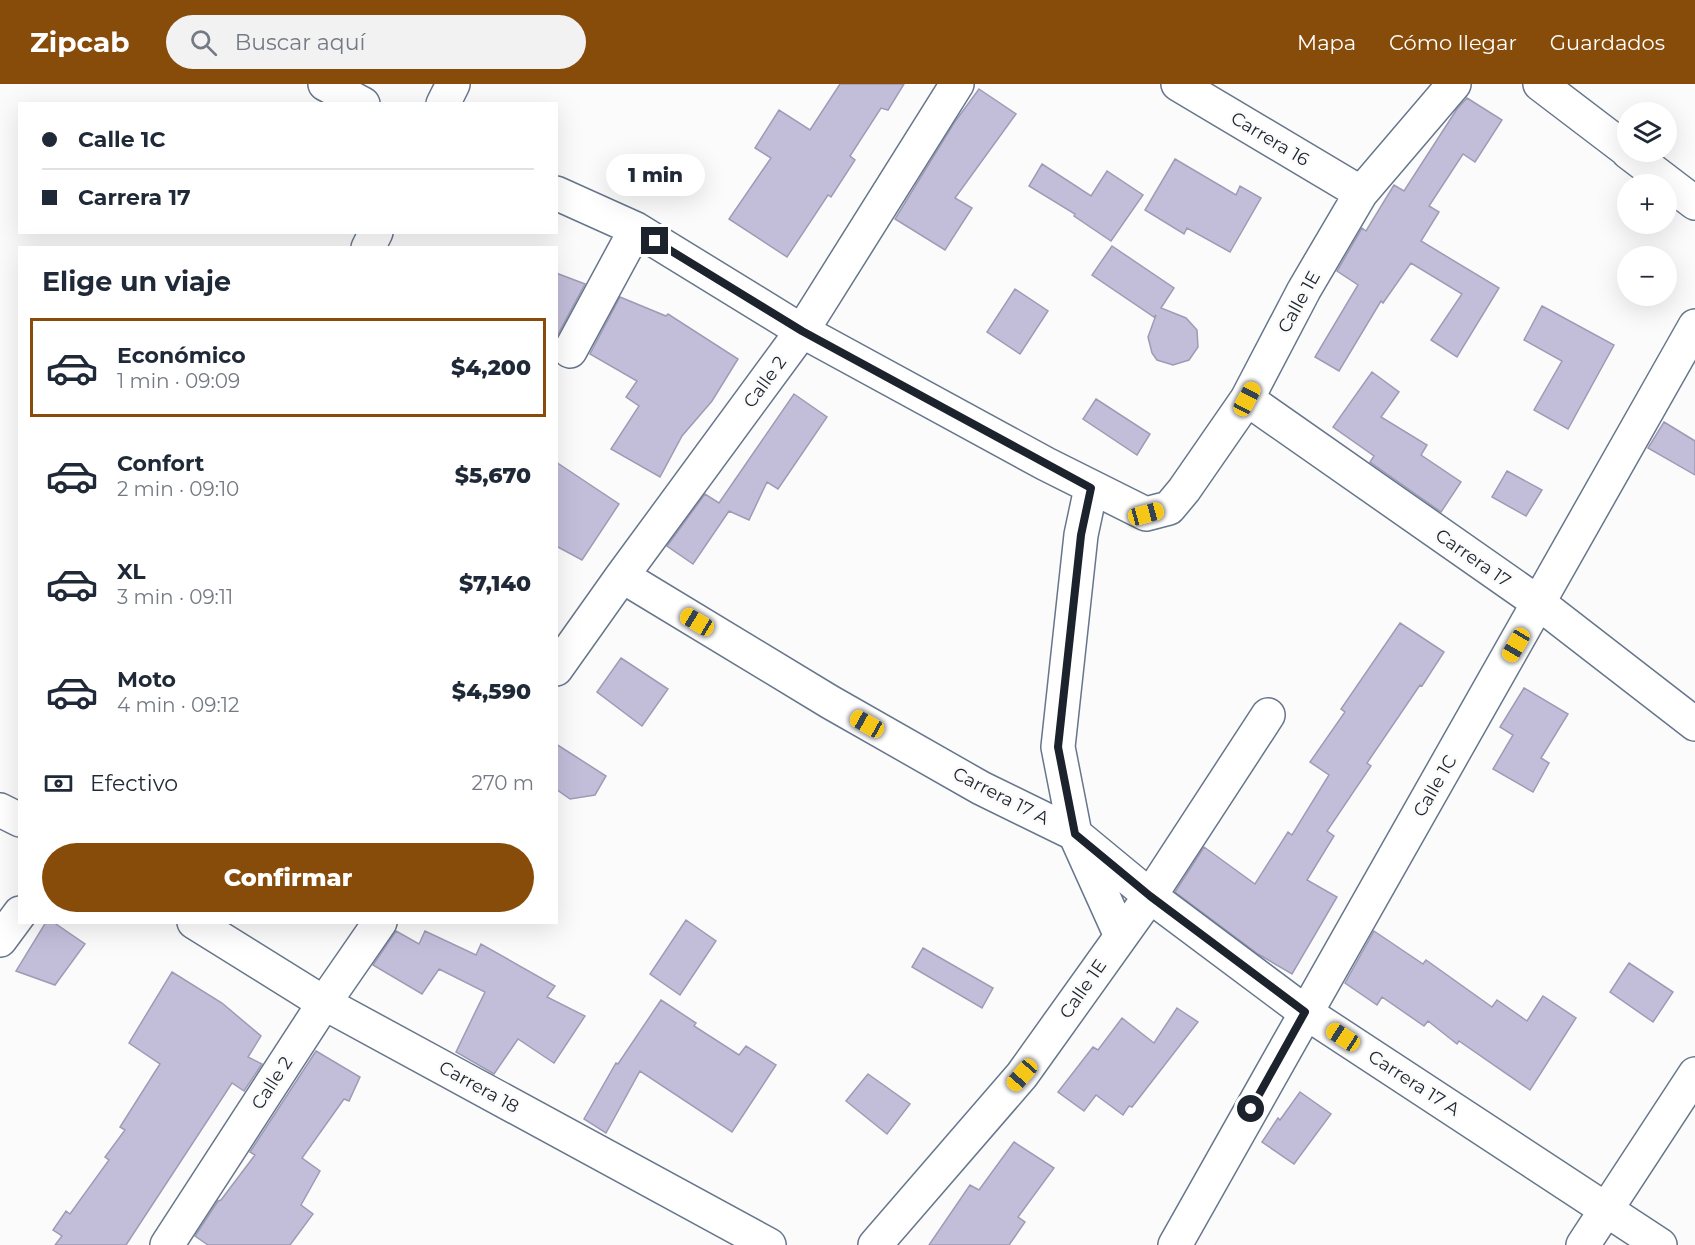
<!DOCTYPE html>
<html lang="es">
<meta charset="utf-8">
<style>
:root{--surface:#fff;--page:#f2f2f3;--text:#1f2937;--muted:#747a83;--line:#e0e1e3;--accent:#884c0a}
body{margin:0;font-family:Montserrat,sans-serif;background:var(--page);color:var(--text);height:100vh;display:flex;flex-direction:column;font-size:22px;white-space:nowrap}
*{box-sizing:border-box;margin:0}
p{font-size:20px;color:var(--muted)}
.icon{flex:none;width:33px;height:33px;fill:none;stroke:currentColor;stroke-width:2;stroke-linecap:round;stroke-linejoin:round}
.map{position:relative;flex:1;overflow:hidden}
.drawer{position:absolute;left:18px;top:162px;width:540px;height:678px;display:flex;flex-direction:column;background:var(--surface);border-radius:0px;box-shadow:0 6px 24px #0002}
.drawer>*{flex:none}
.guide{position:absolute;left:18px;top:18px;width:540px;height:132px;border-radius:0px;box-shadow:0 6px 24px #0002;display:grid;align-content:center;height:132px;padding:0 24px;background:var(--surface)}
.fabs{position:absolute;left:1617px;top:18px;display:grid;gap:12px}
.fabs a{display:grid;place-items:center;width:60px;height:60px;border-radius:50%;background:var(--surface);box-shadow:0 6px 24px #0002;font-size:30px}
.end{position:absolute;width:27px;height:27px;margin:-14px;border:8px solid #1d232c;background:#fff;box-shadow:0 0 0 3px #fff}
.from{border-radius:50%}
.bubble{position:absolute;height:42px;border-radius:21px;background:var(--surface);box-shadow:0 6px 24px #0002;font-size:20px;font-weight:800;line-height:42px;text-align:center}
.car{position:absolute;width:18px;height:36px;margin:-18px -9px;border-radius:8px;box-shadow:0 0 4px 2px #0007;background:linear-gradient(#f5c518 24%,#345 0 40%,#f5c518 0 76%,#345 0 86%,#f5c518 0)}
.guide b{display:flex;align-items:center;gap:21px;height:57px;font-size:22px}
.guide b+b{border-top:2px solid var(--line)}
.guide i{width:15px;height:15px;background:var(--text)}
ul{padding:0;list-style:none}
li{display:flex;align-items:center;gap:18px;height:99px;margin:0 12px 9px;padding:0 12px;border:3px solid transparent;border-radius:0px}
li div{flex:1}
li b{display:block;font-size:22px}
li em{font-style:normal;font-weight:800}
li.active{border-color:var(--accent)}
li>.icon{width:54px;height:54px;stroke-width:1.5}
h2{padding:0 24px;font-size:27px;line-height:72px}
.pay{display:flex;align-items:center;gap:15px;height:66px;padding:0 24px;font-size:22px}
.pay p{margin-inline-start:auto}
.button{display:flex;gap:12px;margin-top:auto;padding:12px 24px}
.button a{flex:1;height:69px;border-radius:36px;background:var(--accent);color:#fff;font-size:24px;font-weight:800;line-height:69px;text-align:center}
header{display:flex;align-items:center;gap:36px;box-sizing:border-box;height:84px;padding:0 30px;background:var(--accent);color:#fff}
header strong{font-size:28px}
nav{display:flex;gap:33px;margin-inline-start:auto;font-size:21px}
.search{width:420px;height:54px;background:var(--page);display:flex;align-items:center;gap:15px;box-sizing:border-box;padding:0 21px;border-radius:33px;color:var(--muted);font-size:22px}
.map>svg:first-child{display:block}
.building{fill:#c2beda;stroke:#9e9bb6;stroke-width:1.5}
.lines{fill:none;stroke-linecap:round;stroke-linejoin:round}
.minor-casing{stroke:#67768c;stroke-width:36}
.minor{stroke:#fff;stroke-width:33}
.route{stroke:#1d232c;stroke-width:8}
.labels{text-anchor:middle;stroke-width:5;stroke-linejoin:round;paint-order:stroke}
.street-label{font-size:18px;fill:#1d232c;stroke:#fbfbfb}
</style>
<header>
<strong>Zipcab</strong>
<div class="search"><svg class="icon" aria-label="search" viewBox="0 0 24 24"><circle cx="10" cy="10" r="6"/><path d="M15 15l6 6"/></svg>Buscar aquí</div>
<nav><a>Mapa</a><a>Cómo llegar</a><a>Guardados</a></nav>
</header>
<div class="map">
<svg width="1695" height="1161" viewBox="0 0 1695 1161">
<rect width="100%" height="100%" fill="#fbfbfb"/>
<!-- building -->
<path class="building" d="M 840,0 L 904,0 L 888,26 L 881,24 L 850,72 L 855,76 L 831,113 L 828,111 L 787,173 L 729,135 L 771,74 L 755,64 L 779,26 L 810,46 Z
M 979,5 L 1016,30 L 955,114 L 972,124 L 945,166 L 895,135 L 954,39 Z
M 1467,14 L 1502,36 L 1475,78 L 1463,70 L 1429,122 L 1439,128 L 1421,157 L 1499,204 L 1457,273 L 1431,256 L 1462,210 L 1411,179 L 1383,219 L 1381,217 L 1339,287 L 1315,273 L 1358,201 L 1337,187 L 1362,144 L 1366,147 L 1394,101 L 1404,107 L 1457,25 Z
M 1175,75 L 1236,111 L 1240,102 L 1261,114 L 1230,168 L 1187,144 L 1184,150 L 1145,126 Z
M 1042,80 L 1091,112 L 1107,87 L 1143,111 L 1111,157 L 1074,132 L 1075,130 L 1029,102 Z
M 1112,162 L 1174,204 L 1161,224 L 1186,234 L 1197,246 L 1198,263 L 1189,276 L 1173,281 L 1157,276 L 1152,269 L 1148,253 L 1156,231 L 1154,233 L 1092,191 Z
M 556,189 L 585,200 L 557,252 L 556,251 Z
M 1015,205 L 1048,227 L 1020,270 L 987,248 Z
M 620,213 L 666,232 L 668,230 L 738,275 L 712,317 L 682,352 L 660,393 L 611,365 L 639,322 L 626,313 L 637,297 L 590,270 Z
M 1542,222 L 1614,261 L 1568,345 L 1534,326 L 1562,277 L 1524,256 Z
M 1372,288 L 1399,308 L 1381,333 L 1427,361 L 1421,371 L 1461,398 L 1441,428 L 1370,378 L 1374,372 L 1333,343 Z
M 794,310 L 827,333 L 778,405 L 767,398 L 749,436 L 729,427 L 693,480 L 667,462 L 705,410 L 719,419 Z
M 1096,315 L 1150,350 L 1137,371 L 1083,335 Z
M 1664,338 L 1695,357 L 1695,391 L 1648,364 Z
M 556,378 L 619,420 L 582,476 L 556,462 Z
M 1507,387 L 1542,406 L 1526,432 L 1492,413 Z
M 1400,539 L 1444,568 L 1422,602 L 1420,601 L 1367,679 L 1371,682 L 1327,747 L 1334,752 L 1307,796 L 1337,813 L 1292,890 L 1258,870 L 1175,808 L 1204,763 L 1255,800 L 1288,748 L 1292,751 L 1329,691 L 1310,678 L 1345,628 L 1341,625 Z
M 621,574 L 668,605 L 642,642 L 597,608 Z
M 1524,604 L 1568,630 L 1541,674 L 1549,679 L 1533,708 L 1493,685 L 1513,651 L 1500,643 Z
M 556,660 L 606,692 L 595,711 L 570,715 L 556,705 Z
M 686,836 L 716,857 L 680,911 L 650,890 Z
M 46,838 L 53,838 L 85,860 L 55,901 L 16,887 Z
M 396,847 L 419,860 L 425,847 L 476,871 L 481,860 L 555,902 L 547,913 L 585,932 L 554,979 L 518,955 L 494,990 L 456,968 L 485,908 L 439,885 L 422,910 L 373,881 Z
M 1374,847 L 1423,880 L 1426,876 L 1492,923 L 1497,916 L 1527,937 L 1543,912 L 1576,934 L 1530,1006 L 1459,957 L 1457,960 L 1428,937 L 1424,942 L 1382,913 L 1377,921 L 1345,899 Z
M 923,864 L 993,904 L 982,924 L 912,883 Z
M 1629,879 L 1673,908 L 1653,938 L 1610,908 Z
M 172,888 L 222,919 L 261,952 L 248,973 L 262,980 L 244,1007 L 232,999 L 126,1161 L 55,1161 L 62,1152 L 53,1146 L 66,1127 L 70,1130 L 109,1076 L 105,1073 L 125,1046 L 120,1043 L 160,980 L 129,959 Z
M 661,916 L 696,939 L 694,942 L 739,971 L 746,962 L 776,981 L 732,1048 L 640,987 L 606,1049 L 584,1035 L 616,979 L 618,980 Z
M 1177,924 L 1198,938 L 1132,1023 L 1129,1022 L 1123,1031 L 1096,1011 L 1084,1027 L 1058,1008 L 1093,963 L 1098,966 L 1122,934 L 1154,959 Z
M 316,967 L 360,993 L 349,1017 L 344,1015 L 302,1074 L 320,1087 L 301,1121 L 313,1130 L 290,1161 L 208,1161 L 195,1152 L 218,1117 L 221,1116 L 255,1071 L 250,1068 Z
M 868,990 L 910,1020 L 887,1050 L 846,1017 Z
M 1300,1008 L 1331,1030 L 1294,1080 L 1262,1058 L 1278,1034 L 1280,1036 Z
M 1014,1058 L 1054,1084 L 1018,1133 L 1025,1138 L 1009,1161 L 929,1161 L 970,1101 L 979,1106 Z"/>
<g class="lines">
<defs>
<path id="minor" d="M 325,0 L 363,20
M 1178,0 L 1361,109
M 1540,0 L 1628,67
M 443,20 L 453,0
M 1628,68 L 1695,119
M 556,109 L 636,145 L 802,247 L 1046,380 L 1146,430 L 1169,424 L 1184,406 L 1247,315 L 1304,206 L 1361,109 L 1454,0
M 368,164 L 376,148
M 570,267 L 636,145
M 1247,315 L 1540,520 L 1695,640
M 1091,404 L 1081,451 L 1058,663 L 1075,750 L 1121,852
M 622,492 L 830,618 L 981,704 L 1075,750 L 1150,812 L 1305,928 L 1660,1161
M 556,585 L 622,492 L 802,247 L 957,0
M 0,726 L 20,736
M 194,838 L 324,919 L 769,1161
M 0,856 L 20,829
M 167,1161 L 324,919 L 380,838
M 875,1161 L 1022,991 L 1150,812 L 1268,631
M 1175,1161 C 1347,854 1524,550 1695,242
M 1583,1161 L 1695,990"/>
</defs>
<!-- minor casing -->
<use href="#minor" class="minor-casing"/>
<!-- minor -->
<use href="#minor" class="minor"/>
</g>
<g class="lines">
<!-- route -->
<path class="route" d="M 655,157 L 802,247 L 1091,404 L 1081,451 L 1058,663 L 1075,750 L 1150,812 L 1305,928 L 1251,1025"/>
</g>
<g class="labels">
<!-- street labels -->
<g class="street-label">
<text transform="translate(1270 55) rotate(31)" y="6">Carrera 16</text>
<text transform="translate(1299 218) rotate(-61)" y="6">Calle 1E</text>
<text transform="translate(765 298) rotate(-54)" y="6">Calle 2</text>
<text transform="translate(1473 474) rotate(35)" y="6">Carrera 17</text>
<text transform="translate(1435 702) rotate(-60)" y="6">Calle 1C</text>
<text transform="translate(1001 712) rotate(27)" y="6">Carrera 17 A</text>
<text transform="translate(1083 905) rotate(-55)" y="6">Calle 1E</text>
<text transform="translate(272 999) rotate(-57)" y="6">Calle 2</text>
<text transform="translate(1414 999) rotate(33)" y="6">Carrera 17 A</text>
<text transform="translate(479 1003) rotate(29)" y="6">Carrera 18</text>
</g>
</g>
</svg>
<div class="fabs">
<a><svg class="icon" aria-label="layers" viewBox="0 0 24 24"><path d="M12 4l9 5-9 5-9-5zM3 14l9 5 9-5"/></svg></a>
<a>+</a>
<a>−</a>
</div>
<i class="end from" style="left:1251px;top:1025px"></i>
<i class="end" style="left:655px;top:157px"></i>
<div class="bubble" style="left:606px;top:70px;width:99px">1 min</div>
<i class="car" style="left:1247px;top:315px;rotate:28deg"></i>
<i class="car" style="left:1146px;top:430px;rotate:75deg"></i>
<i class="car" style="left:697px;top:538px;rotate:301deg"></i>
<i class="car" style="left:1516px;top:561px;rotate:210deg"></i>
<i class="car" style="left:867px;top:640px;rotate:299deg"></i>
<i class="car" style="left:1343px;top:953px;rotate:303deg"></i>
<i class="car" style="left:1022px;top:991px;rotate:221deg"></i>
<div class="guide">
<b><i class="from"></i>Calle 1C</b>
<b><i></i>Carrera 17</b>
</div>
<section class="drawer">
<h2>Elige un viaje</h2>
<ul>
<li class="active"><svg class="icon" aria-label="car" viewBox="0 0 24 24"><path d="M5 17H2v-5l4-1 3-4h7l3 4 3 1v5h-3M9 17h6M6 11h13"/><circle cx="7" cy="17" r="2"/><circle cx="17" cy="17" r="2"/></svg><div><b>Económico</b><p>1 min · 09:09</p></div><em>$4,200</em></li>
<li><svg class="icon" aria-label="car" viewBox="0 0 24 24"><path d="M5 17H2v-5l4-1 3-4h7l3 4 3 1v5h-3M9 17h6M6 11h13"/><circle cx="7" cy="17" r="2"/><circle cx="17" cy="17" r="2"/></svg><div><b>Confort</b><p>2 min · 09:10</p></div><em>$5,670</em></li>
<li><svg class="icon" aria-label="car" viewBox="0 0 24 24"><path d="M5 17H2v-5l4-1 3-4h7l3 4 3 1v5h-3M9 17h6M6 11h13"/><circle cx="7" cy="17" r="2"/><circle cx="17" cy="17" r="2"/></svg><div><b>XL</b><p>3 min · 09:11</p></div><em>$7,140</em></li>
<li><svg class="icon" aria-label="car" viewBox="0 0 24 24"><path d="M5 17H2v-5l4-1 3-4h7l3 4 3 1v5h-3M9 17h6M6 11h13"/><circle cx="7" cy="17" r="2"/><circle cx="17" cy="17" r="2"/></svg><div><b>Moto</b><p>4 min · 09:12</p></div><em>$4,590</em></li>
</ul>
<div class="pay"><svg class="icon" aria-label="cash" viewBox="0 0 24 24"><path d="M3 7h18v10H3z"/><circle cx="12" cy="12" r="2"/></svg>Efectivo<p>270 m</p></div>
<div class="button"><a>Confirmar</a></div>
</section>
</div>
